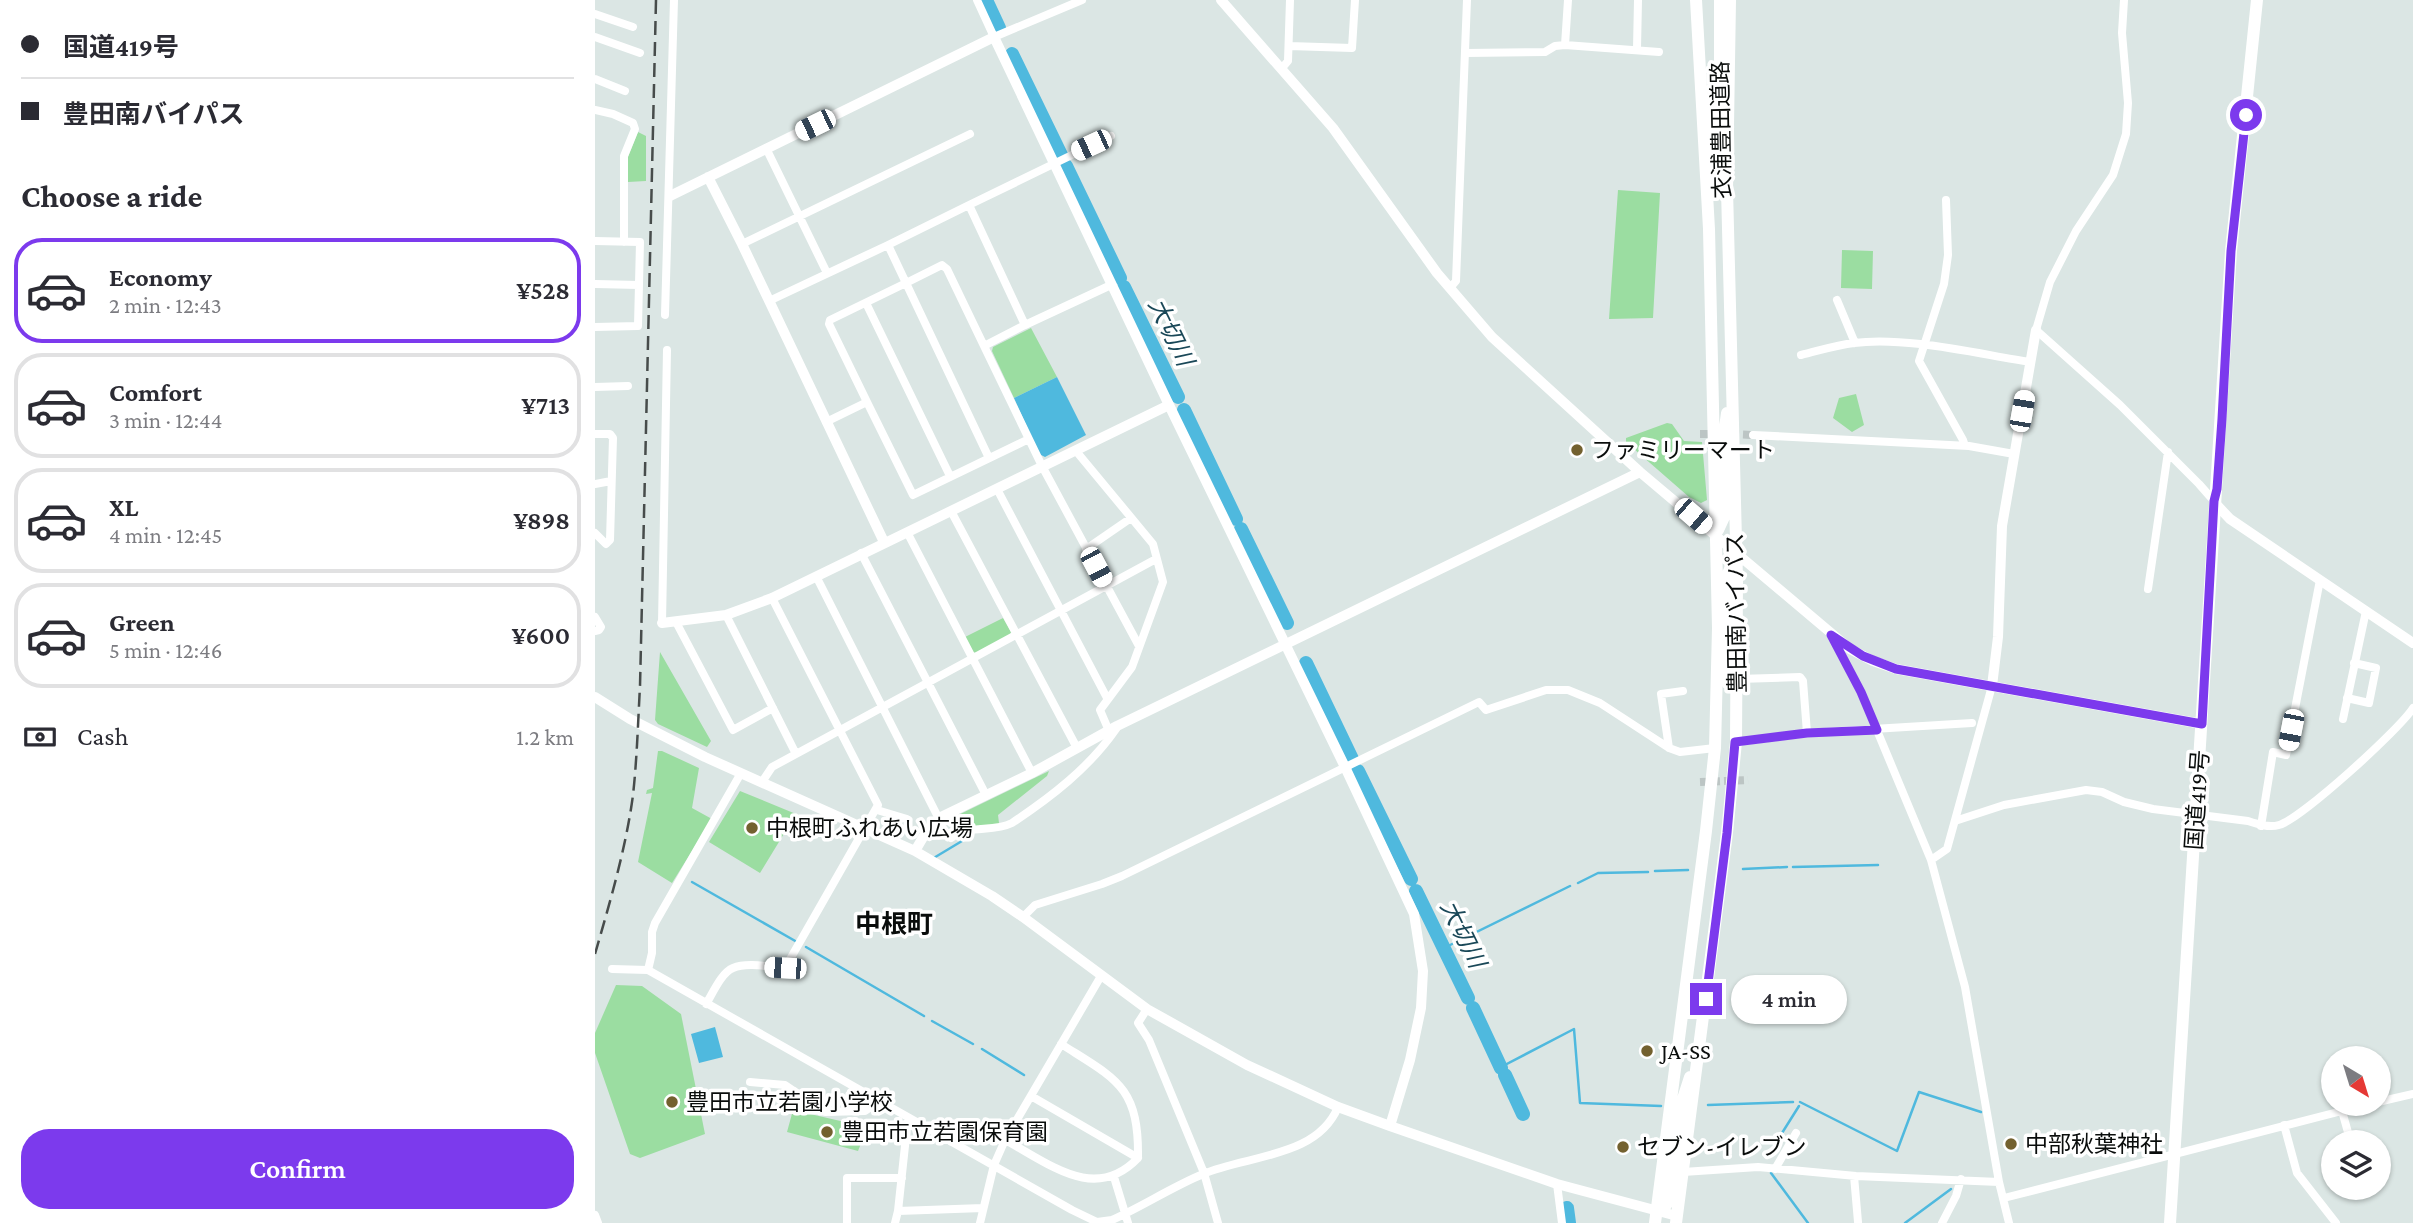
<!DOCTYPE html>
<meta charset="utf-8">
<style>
:root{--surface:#fff;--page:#f2f2f3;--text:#2b2b33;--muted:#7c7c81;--line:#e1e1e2;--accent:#7c3aed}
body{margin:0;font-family:"Crimson Pro","Noto Sans JP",serif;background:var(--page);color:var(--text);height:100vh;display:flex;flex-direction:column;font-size:26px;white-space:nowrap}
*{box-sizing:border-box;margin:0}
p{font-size:23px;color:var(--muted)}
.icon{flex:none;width:38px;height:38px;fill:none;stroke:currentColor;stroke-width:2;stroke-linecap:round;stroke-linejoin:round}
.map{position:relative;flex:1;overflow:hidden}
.panel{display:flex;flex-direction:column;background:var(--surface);width:595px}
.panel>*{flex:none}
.hud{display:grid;align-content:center;height:154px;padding:0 21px;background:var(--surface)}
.needle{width:46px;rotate:142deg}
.buttons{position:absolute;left:1726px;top:1046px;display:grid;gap:14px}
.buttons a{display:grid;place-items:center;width:70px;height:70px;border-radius:50%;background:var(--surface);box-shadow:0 2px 5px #0004;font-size:35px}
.end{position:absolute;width:32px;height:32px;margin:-16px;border:9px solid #7c3aed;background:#fff;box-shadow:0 0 0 4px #fff}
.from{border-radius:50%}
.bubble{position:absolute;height:49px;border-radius:24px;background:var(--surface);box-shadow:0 2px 5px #0004;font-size:23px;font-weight:600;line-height:49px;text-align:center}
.car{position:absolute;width:21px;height:42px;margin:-21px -10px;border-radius:9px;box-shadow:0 0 5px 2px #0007;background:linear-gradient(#fff 24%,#345 0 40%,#fff 0 76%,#345 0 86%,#fff 0)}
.hud b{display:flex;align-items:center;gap:24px;height:66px;font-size:26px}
.hud b+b{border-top:2px solid var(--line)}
.hud i{width:18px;height:18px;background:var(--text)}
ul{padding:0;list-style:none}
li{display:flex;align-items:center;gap:21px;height:105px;margin:0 14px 10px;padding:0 7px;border:4px solid var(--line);border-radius:28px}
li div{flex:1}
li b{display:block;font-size:26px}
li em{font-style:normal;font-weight:600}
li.selected{border-color:var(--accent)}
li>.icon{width:63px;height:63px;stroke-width:1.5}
h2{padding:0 21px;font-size:32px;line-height:84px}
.pay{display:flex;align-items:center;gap:18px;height:77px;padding:0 21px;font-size:26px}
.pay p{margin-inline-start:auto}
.primary-button{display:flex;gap:14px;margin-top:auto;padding:14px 21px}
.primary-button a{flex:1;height:80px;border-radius:28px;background:var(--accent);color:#fff;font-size:28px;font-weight:600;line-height:80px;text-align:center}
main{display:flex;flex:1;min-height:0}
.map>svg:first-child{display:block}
.green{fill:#9bdda1}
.water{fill:#4fb9de}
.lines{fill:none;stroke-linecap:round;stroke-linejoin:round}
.stream{stroke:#4fb9de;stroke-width:2.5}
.river{stroke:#4fb9de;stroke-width:14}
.minor-tunnel{stroke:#bcc5c4;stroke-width:8;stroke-dasharray:8 4;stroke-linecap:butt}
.minor{stroke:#fff;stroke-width:8}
.tertiary{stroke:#fff;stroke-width:10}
.trunk{stroke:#fff;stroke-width:12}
.rail{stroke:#474c4b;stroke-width:2.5;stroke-dasharray:14 7;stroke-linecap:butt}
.route{stroke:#7c3aed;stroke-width:9}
.poi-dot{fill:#73612f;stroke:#fff;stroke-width:2.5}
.labels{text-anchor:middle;stroke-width:7;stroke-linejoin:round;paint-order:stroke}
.street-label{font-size:23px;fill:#0a0d0c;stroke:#fff}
.poi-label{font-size:23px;fill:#0a0d0c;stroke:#fff;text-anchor:start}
.water-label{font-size:24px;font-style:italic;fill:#1a4858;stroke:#fff}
.quarter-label{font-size:26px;font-weight:bold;fill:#0a0d0c;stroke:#fff}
</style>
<main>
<section class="panel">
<div class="hud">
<b><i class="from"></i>国道419号</b>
<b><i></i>豊田南バイパス</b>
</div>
<h2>Choose a ride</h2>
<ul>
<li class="selected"><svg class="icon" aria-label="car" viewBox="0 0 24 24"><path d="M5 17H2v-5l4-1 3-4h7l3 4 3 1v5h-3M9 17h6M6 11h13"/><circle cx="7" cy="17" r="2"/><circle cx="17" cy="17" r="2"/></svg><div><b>Economy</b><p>2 min · 12:43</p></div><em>¥528</em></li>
<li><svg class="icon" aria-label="car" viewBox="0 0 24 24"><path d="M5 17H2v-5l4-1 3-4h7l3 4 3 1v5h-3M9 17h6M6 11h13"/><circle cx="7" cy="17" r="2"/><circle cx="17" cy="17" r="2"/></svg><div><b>Comfort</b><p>3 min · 12:44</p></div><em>¥713</em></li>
<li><svg class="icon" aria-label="car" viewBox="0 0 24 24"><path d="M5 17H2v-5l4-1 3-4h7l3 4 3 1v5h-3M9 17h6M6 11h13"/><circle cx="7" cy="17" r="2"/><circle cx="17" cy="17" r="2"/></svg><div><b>XL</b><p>4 min · 12:45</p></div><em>¥898</em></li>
<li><svg class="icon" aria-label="car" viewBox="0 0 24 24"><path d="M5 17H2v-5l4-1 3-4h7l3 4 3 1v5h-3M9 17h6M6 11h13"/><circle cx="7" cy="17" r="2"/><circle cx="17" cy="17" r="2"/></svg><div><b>Green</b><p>5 min · 12:46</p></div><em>¥600</em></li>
</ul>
<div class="pay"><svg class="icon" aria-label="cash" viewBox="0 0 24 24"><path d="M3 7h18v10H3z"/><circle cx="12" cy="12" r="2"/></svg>Cash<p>1.2 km</p></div>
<div class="primary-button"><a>Confirm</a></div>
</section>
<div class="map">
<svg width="1818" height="1223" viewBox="0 0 1818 1223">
<rect width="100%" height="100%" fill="#dbe6e4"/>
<!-- green -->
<path class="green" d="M 43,132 L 51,136 L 51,181 L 33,182 L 33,157 Z
M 1023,190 L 1065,193 L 1058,318 L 1014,319 Z
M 1247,250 L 1278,251 L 1277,289 L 1246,288 Z
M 436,328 L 462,377 L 419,398 L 397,351 L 398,347 Z
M 1261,394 L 1269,425 L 1257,432 L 1238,418 L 1244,398 Z
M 1072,423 L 1077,424 L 1089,441 L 1107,442 L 1112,500 L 1106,503 L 1094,497 L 1031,442 L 1031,438 Z
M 408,618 L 416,632 L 415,635 L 381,653 L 378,652 L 370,637 Z
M 65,652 L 116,741 L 112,747 L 63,724 L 60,720 Z
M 63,751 L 67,751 L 104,768 L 97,808 L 117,819 L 77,883 L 43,862 L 57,793 L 51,794 L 52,790 L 58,788 Z
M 454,771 L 452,776 L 403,815 L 404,823 L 407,826 L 359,829 L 355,823 L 355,819 Z
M 145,791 L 201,814 L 165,873 L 114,842 Z
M 21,985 L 47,986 L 86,1014 L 110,1134 L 45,1158 L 35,1154 L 0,1053 L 0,1033 Z
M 198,1110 L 254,1123 L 271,1131 L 263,1151 L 192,1132 Z"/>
<!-- water -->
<path class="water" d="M 462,377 L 491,435 L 450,457 L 444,454 L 419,398 Z
M 120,1027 L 128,1057 L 104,1063 L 96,1034 Z"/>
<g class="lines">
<!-- stream -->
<path class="stream" d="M 337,859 L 377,835
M 1198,867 L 1283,865
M 1148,869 L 1192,867
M 1060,871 L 1093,870
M 97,882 L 202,942
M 983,883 L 1003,873 L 1053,872
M 211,947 L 329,1016
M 849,948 L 975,886
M 337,1021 L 378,1044
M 387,1049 L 429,1075
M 906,1067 L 979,1029 L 985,1103 L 1066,1106
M 1205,1102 L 1302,1151 L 1324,1092 L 1386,1112
M 1113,1105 L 1198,1102
M 1172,1157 L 1204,1106
M 1176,1173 L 1213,1223
M 1310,1223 L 1356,1189"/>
<!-- river -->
<path class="river" d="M 391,0 L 404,28
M 417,54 L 467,157
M 471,166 L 525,278
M 529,287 L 583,397
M 589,410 L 641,519
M 646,529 L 692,623
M 711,663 L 757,759
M 763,771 L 816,879
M 821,891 L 873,998
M 878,1008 L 906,1068
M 910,1075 L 928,1114
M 972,1208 L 974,1223"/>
<!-- minor-tunnel -->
<path class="minor-tunnel" d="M 1105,434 L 1123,434
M 1136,434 L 1158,435
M 1105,782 L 1153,780"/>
<!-- minor -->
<path class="minor" d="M 382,0 L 399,37 L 487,0
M 1529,0 L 1527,33 L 1533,103 L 1531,134 L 1518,175 L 1481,231 L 1455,282 L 1441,330 L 1525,405 L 1604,484 L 1619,501
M 0,14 L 38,27
M 0,37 L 45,53
M 970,45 L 973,0
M 694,46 L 757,48 L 760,0
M 1042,49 L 1043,0
M 871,53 L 950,52 L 960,46 L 970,45 L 1064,52
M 687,68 L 693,61 L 695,0
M 0,79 L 30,91
M 0,110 L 18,114 L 38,123 L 40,129 L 29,156 L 29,242
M 171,148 L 232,273
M 1351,200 L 1353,255 L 1349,284 L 1324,361 L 1368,440 L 1370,446
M 374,205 L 516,136
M 0,241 L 45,242 L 43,326 L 0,327
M 147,244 L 375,134
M 0,284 L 44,285
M 855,288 L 861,281 L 872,0
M 1242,300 L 1260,343
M 174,301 L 293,245
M 271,303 L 355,476
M 70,315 L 79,0
M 430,325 L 516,285
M 389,346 L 447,466 L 544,646
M 1206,355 C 1223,351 1241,345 1259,343 C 1310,336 1383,354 1435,362
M 0,387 L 33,386
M 272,402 L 318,495 L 434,439
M 231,422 L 272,402 L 234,324 L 235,320 L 311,283 L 293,245 L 374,205 L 430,325 L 389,346 L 352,269 L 347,265 L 311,283 L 394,458
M 0,434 L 15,434 L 18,438 L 15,540 L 11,544 L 0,533
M 1158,435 L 1374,446 L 1419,454
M 481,451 L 558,544 L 568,582 L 537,667 L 505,710 L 514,731
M 0,484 L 16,481
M 402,489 L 512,698
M 356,511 L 482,748
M 312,532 L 437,773
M 491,549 L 536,518
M 266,553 L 391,795
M 221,576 L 342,815 L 346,817
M 1553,589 L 1573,452
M 131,615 L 201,754
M 0,617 L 6,627 L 4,630 L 0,631
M 81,622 L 138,730 L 178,708
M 67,623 L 72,350
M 1236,635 L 1266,692 L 1336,860 L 1370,987 L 1404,1182 L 1414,1223
M 1143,679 L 1205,677 L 1208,681 L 1212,733
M 1752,698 L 1774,703 L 1781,668 L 1759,663
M 1748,719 L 1771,611
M 1141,742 L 1212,733 L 1377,723
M 1074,748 L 1066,694 L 1088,691
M 167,782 L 177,767 L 561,559
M 282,810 L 312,819
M 1360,821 L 1409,805 L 1491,790 L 1507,792 L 1529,802 L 1558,809 L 1653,821 C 1662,824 1674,828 1684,825 C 1706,819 1805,729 1818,708
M 1666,826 L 1678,752 L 1691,755 L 1725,580
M 356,838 C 374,824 397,833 417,823 C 456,797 494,768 521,729
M 1336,860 L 1352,849 L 1397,686
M 428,917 L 440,905 L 507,884 L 527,876 L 884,702 L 891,710 L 951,690 L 973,690 L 1005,703 L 1074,748 L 1085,752 L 1120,748
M 17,969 L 53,970 L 477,1210 L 502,1222 L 517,1220 C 548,1206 577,1187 608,1174 C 652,1155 722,1158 743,1107
M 53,970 L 57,953 L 57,932 L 60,923 L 146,773
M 111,1004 C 118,993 126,973 138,968 C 152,962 175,967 190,968 L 283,805 L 177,598
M 552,1009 L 543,1023 L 554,1040 L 609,1173 L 623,1223
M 155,1082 L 190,1085 L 230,1112 L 270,1111 L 276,1107 L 281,1099
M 436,1096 L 543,1158
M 1783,1102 L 1818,1094
M 1747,1111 L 1756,1143
M 1689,1125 L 1702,1173 L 1741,1223
M 410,1140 C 455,1164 500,1203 543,1158 C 544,1086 521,1079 466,1044
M 1180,1169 L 1201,1133
M 1088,1172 L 1163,1167 L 1261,1176 L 1404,1182
M 1259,1176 L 1263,1222
M 519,1177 L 533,1223
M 962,1184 L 967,1223
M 1409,1198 L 1774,1104
M 303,1211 L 388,1208
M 0,1215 L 3,1223
M 252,1223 L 252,1178 L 307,1178
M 300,1223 L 303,1211 L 313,1118
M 385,1223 L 399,1165 L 410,1140 L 506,976
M 1347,1223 L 1361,1196 L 1366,1179"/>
<!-- tertiary -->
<path class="tertiary" d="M 626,0 L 738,128 L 842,273 L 897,337 L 1045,472 L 1255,649 L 1278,661 L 1301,669 L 1607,724
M 113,177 L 147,244 L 289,542
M 75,196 L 399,37 L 574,405 L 750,767 L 819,914 L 828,971 L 826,1008 L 815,1060 L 795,1126
M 1619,502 L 1635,519 L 1818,643
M 67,623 L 131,615 L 177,598 L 574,405
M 1397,686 L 1403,637 L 1407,526 L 1441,330
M 0,697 L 35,719 L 110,757 L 320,851 L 397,896 L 428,917 L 552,1009 L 652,1065 L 743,1107 L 795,1126 L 962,1184 L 1082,1216
M 320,851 L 330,834 L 346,817 L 437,773 L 522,726 L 1045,472"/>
<!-- trunk -->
<path class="trunk" d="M 1125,0 L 1125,108
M 1118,97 L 1118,156
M 1123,530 L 1129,517 L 1128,442 L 1132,413
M 1126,681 L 1134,651 L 1132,576 L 1136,567 L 1144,561
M 1062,1211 L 1069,1208 L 1073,1202 L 1085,1108 L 1095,1077
M 1060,1223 L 1111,831 L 1120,748 L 1123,628 L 1114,229 L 1101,0
M 1081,1223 L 1132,833 L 1141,742 L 1142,580 L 1132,189 L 1135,0
M 1575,1223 L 1636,251 L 1662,0"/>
<!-- rail -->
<path class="rail" d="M 0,954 C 15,902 31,848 38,795 C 42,759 43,722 45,686 L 61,0"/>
</g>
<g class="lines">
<!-- route -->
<path class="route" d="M 1111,999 L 1132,833 L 1140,742 L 1212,733 L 1282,730 L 1266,692 L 1236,635 L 1268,656 L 1301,669 L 1607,724 L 1619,501 L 1622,489 L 1627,419 L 1636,251 L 1651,115"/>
</g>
<!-- markers -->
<g class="poi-dot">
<circle cx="982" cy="450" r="7"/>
<circle cx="157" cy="828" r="7"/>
<circle cx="1052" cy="1051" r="7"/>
<circle cx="77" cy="1102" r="7"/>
<circle cx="232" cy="1132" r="7"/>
<circle cx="1416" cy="1144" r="7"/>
<circle cx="1028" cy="1147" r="7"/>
</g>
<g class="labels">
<!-- street labels -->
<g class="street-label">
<text transform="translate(1126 130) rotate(-91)" y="8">衣浦豊田道路</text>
<text transform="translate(1141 613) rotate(-91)" y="8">豊田南バイパス</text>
<text transform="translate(1602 800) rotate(-86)" y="8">国道419号</text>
</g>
<!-- poi labels -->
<g class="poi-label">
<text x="996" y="458">ファミリーマート</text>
<text x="171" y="836">中根町ふれあい広場</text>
<text x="1066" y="1059">JA-SS</text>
<text x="91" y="1110">豊田市立若園小学校</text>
<text x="246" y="1140">豊田市立若園保育園</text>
<text x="1430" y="1152">中部秋葉神社</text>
<text x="1042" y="1155">セブン-イレブン</text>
</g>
<!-- water labels -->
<g class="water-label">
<text transform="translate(576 332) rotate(64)" y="8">大切川</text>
<text transform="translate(868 934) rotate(64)" y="8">大切川</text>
</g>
<!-- quarter labels -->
<g class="quarter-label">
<text x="299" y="933">中根町</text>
</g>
</g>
</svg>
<div class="buttons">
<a><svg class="needle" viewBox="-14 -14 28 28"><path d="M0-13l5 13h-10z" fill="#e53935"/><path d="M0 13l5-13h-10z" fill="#7c7c81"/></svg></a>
<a><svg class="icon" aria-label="layers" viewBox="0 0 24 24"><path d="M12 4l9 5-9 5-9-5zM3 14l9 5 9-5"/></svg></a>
</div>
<i class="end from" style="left:1651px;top:115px"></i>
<i class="end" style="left:1111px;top:999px"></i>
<div class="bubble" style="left:1136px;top:975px;width:116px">4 min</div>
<i class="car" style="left:220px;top:125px;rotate:244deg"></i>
<i class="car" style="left:496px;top:145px;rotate:245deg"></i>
<i class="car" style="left:1427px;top:411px;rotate:10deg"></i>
<i class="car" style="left:1098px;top:516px;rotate:131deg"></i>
<i class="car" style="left:501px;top:567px;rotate:152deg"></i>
<i class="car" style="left:1696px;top:730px;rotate:191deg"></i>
<i class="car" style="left:190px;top:968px;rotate:273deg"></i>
</div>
</main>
